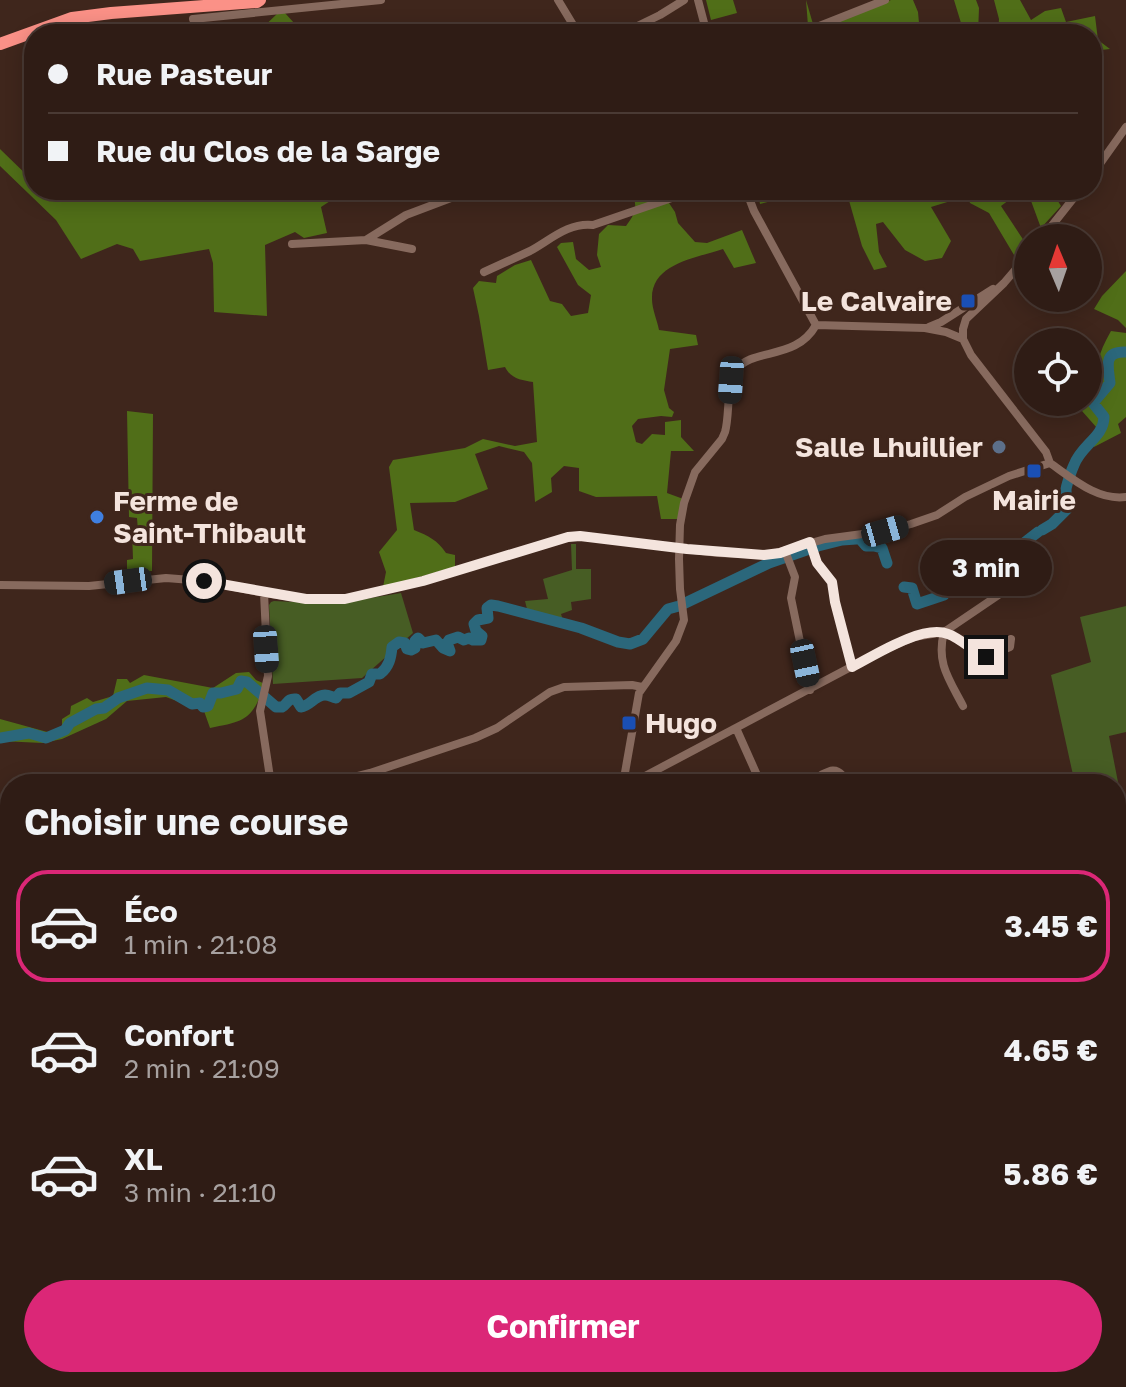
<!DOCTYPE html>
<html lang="fr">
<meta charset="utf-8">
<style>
:root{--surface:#2f1c15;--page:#3b2922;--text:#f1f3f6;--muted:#a7a1a0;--line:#4a3a34;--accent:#db2777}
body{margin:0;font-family:"Golos Text",sans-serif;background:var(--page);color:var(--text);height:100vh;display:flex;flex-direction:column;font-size:30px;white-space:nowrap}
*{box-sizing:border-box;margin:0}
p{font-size:26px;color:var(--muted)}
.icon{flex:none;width:44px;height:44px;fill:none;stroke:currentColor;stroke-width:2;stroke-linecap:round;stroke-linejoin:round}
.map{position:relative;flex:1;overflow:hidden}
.details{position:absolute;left:0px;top:774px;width:1126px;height:614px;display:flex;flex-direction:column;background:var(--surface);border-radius:32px 32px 0 0;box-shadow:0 4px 20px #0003,0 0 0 2px var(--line)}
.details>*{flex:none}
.top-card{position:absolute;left:24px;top:24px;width:1078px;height:176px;border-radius:32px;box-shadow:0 4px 20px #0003,0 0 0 2px var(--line);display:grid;align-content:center;height:176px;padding:0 24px;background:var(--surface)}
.needle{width:52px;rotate:358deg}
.buttons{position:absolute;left:1014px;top:224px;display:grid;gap:16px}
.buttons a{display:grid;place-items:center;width:88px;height:88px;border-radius:50%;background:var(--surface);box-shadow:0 4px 20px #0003,0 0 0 2px var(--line);font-size:40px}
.end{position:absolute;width:36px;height:36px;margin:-18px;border:10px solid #f4e4dd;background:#111;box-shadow:0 0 0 4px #111}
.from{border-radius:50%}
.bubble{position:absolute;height:56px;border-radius:28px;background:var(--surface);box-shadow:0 4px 20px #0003,0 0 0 2px var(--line);font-size:26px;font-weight:700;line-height:56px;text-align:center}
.car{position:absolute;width:24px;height:48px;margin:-24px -12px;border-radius:10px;box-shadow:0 0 6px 2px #0007;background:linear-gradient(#222 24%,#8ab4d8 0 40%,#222 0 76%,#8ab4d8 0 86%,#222 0)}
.top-card b{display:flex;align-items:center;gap:28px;height:76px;font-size:30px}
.top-card b+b{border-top:2px solid var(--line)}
.top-card i{width:20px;height:20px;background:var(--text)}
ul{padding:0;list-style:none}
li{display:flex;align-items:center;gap:24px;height:112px;margin:0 16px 12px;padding:0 8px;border:4px solid transparent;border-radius:32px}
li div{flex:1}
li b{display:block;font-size:30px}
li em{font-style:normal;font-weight:700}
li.current{border-color:var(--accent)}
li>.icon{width:72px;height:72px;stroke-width:1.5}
h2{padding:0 24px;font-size:36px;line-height:96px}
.primary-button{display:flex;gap:16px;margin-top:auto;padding:16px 24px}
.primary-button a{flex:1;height:92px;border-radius:48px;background:var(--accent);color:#fff;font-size:32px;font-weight:700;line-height:92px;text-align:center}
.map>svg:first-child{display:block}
.green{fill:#475d24}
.forest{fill:#506e18}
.water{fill:#2b677b}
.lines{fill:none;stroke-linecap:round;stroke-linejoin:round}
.river{stroke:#2b677b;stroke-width:11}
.minor{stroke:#876a5e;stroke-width:8}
.major{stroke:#cd8177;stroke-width:10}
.highway{stroke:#fb9187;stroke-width:12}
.route{stroke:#f4e4dd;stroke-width:10}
.transit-dot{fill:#1a4fb4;stroke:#3f261c;stroke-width:3}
.service-dot{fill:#5c6f8a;stroke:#3f261c;stroke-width:3}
.shop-dot{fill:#3f7fe0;stroke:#3f261c;stroke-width:3}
.labels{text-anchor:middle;stroke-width:6;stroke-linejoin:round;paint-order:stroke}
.poi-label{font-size:28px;font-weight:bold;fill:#f4e4dd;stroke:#3f261c;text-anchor:end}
</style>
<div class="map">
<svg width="1126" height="1387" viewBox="0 0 1126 1387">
<rect width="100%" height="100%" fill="#3f261c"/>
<!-- green -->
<path class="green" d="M 571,544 L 576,544 L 576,569 L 591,569 L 591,599 L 571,602 L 572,610 L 561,614 L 564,623 L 528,613 L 525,601 L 548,599 L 543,579 L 572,570 Z
M 401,593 L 413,633 L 362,678 L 273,684 L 269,605 L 271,602 L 274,601 L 335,604 Z
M 1126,606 L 1126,732 L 1109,736 L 1126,823 L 1126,1009 L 1116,965 L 1116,784 L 1075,784 L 1051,675 L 1091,662 L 1080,617 Z
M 1116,1214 L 1126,1220 L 1126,1332 L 1116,1334 Z
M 1126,1371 L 1126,1387 L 1051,1387 L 1093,1378 L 1116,1378 L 1116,1373 Z
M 808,1378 L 940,1378 L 935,1384 L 914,1387 L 812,1387 Z"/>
<!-- forest -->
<path class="forest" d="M 706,0 L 733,0 L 737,13 L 711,20 Z
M 806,0 L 813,24 L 834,23 L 891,0 L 913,0 L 918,12 L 920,34 L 829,34 L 826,30 L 808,26 Z
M 954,0 L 976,0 L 979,8 L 978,34 L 958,34 L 961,23 Z
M 994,0 L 1020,0 L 1031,20 L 1045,11 L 1061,8 L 1066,22 L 1095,16 L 1098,40 L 1110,49 L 1092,51 L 1092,34 L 998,34 L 999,19 Z
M 278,13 L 285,13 L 304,34 L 256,34 Z
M 0,149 L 34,182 L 34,190 L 347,190 L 321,207 L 327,233 L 304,238 L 295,232 L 265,245 L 267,316 L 214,312 L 213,263 L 209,249 L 140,261 L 133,249 L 117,244 L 81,259 L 56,220 L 0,166 Z
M 632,190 L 683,190 L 684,193 L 669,203 L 675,212 L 678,223 L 695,242 L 707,243 L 742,230 L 756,263 L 734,268 L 723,249 C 697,258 651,263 652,299 C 652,309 657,320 659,330 L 696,335 L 698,345 L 670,349 L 664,390 L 669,408 L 674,412 L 672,417 L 661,416 L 638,419 L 632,426 L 636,442 L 642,444 L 652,434 L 665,435 L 665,422 L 681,420 L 681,437 L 694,451 L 671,451 L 667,493 L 686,500 L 682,519 L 661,519 L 657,496 L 596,497 L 579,491 L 579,468 L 564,466 L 551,478 L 552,492 L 535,502 L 532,463 L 524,452 L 499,446 L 475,454 L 488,489 L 455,502 L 410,503 L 414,530 C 429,536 437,540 446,553 L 455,555 L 455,567 L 383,587 L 386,572 L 379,552 L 397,530 L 389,467 L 393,460 L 465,448 L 483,439 L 515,446 L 537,442 L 533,382 C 522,380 511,379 505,367 L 488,370 L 479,316 L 473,288 L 479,281 L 496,283 L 497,276 L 515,265 L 531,260 L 550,301 L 562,304 L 571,316 L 588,313 L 591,295 L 578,285 L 557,247 L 561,243 L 573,242 L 576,259 L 589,270 L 601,267 L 597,255 L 599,234 L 608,225 L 626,226 C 637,211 637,208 632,190 Z
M 757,190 L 812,190 L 760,204 Z
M 846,190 L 1004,190 L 1009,200 L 1001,206 L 1028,247 L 1017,260 L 989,213 L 970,203 L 967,196 L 931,207 L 951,241 L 942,258 L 925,261 L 905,250 L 883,222 L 876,224 L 879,252 L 887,267 L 874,270 L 862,246 Z
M 1027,190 L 1051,190 L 1061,206 L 1041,228 Z
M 1126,271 L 1126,328 L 1118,320 L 1094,309 L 1102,296 Z
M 1111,331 L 1126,333 L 1126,417 L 1118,424 L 1121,433 L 1094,447 L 1097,428 L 1082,411 L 1082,402 L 1088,402 L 1088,398 L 1092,397 C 1094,372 1098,353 1111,331 Z
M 127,411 L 153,414 L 152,571 L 127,573 L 127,560 L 133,559 L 132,531 L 138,531 L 137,518 L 129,517 Z
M 249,672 L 256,680 L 265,684 C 252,720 246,721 210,728 L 204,711 L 166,697 L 127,701 L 106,719 L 62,739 L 43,743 L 0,741 L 0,719 L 51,733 L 62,728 L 62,719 L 70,714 L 71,706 L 87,698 L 93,702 L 113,696 L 117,679 L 127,679 L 130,683 L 144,675 L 213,688 L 236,673 Z
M 0,1018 L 10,1031 L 10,1103 L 0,1105 Z
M 1120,1090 L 1126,1093 L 1126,1220 L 1116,1214 L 1116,1170 C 1126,1166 1122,1155 1123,1146 L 1116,1141 L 1116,1091 Z
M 105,1378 L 226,1378 L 229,1387 L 103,1387 Z
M 339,1378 L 636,1378 L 634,1387 L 340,1387 Z
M 940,1378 L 1093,1378 L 1051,1387 L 914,1387 L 935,1384 Z"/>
<!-- water -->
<path class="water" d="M 10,1130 L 10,1354 L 9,1351 L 0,1346 L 0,1132 Z
M 10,1364 L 10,1378 L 105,1378 L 103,1387 L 0,1387 L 0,1383 L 7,1377 L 6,1367 Z"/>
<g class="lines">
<!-- river -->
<path class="river" d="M 1042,530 L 1052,524 L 1067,509 C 1068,502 1066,497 1066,490 C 1066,486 1072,469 1074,465 C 1081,445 1104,437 1104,417 L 1093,403 L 1110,383 C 1108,366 1103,351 1126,352
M 860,539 L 866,546 L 874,546 L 882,548 L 887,563
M 904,587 L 912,588 L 917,604 L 944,595 L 948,579 L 955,573 L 965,573 L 994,570 L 998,565 L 999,547 L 1020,546 L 1038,532
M 0,738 L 29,733 L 46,738 L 65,730 L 70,723 L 96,709 L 104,708 L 118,698 L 147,688 L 168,690 L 192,704 L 200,703 L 203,707 L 208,706 L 213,693 L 221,693 L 237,689 L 241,681 L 247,682 L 276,707 L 282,707 C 288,704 287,698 296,699 L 301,707 C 310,706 315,695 325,695 C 329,695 332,697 336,698 L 340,693 L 349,693 L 369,682 L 372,674 L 380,674 C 389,667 391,658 392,647 L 399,642 L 405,643 L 407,649 L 411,650 L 415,648 L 415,641 L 418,638 L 423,643 L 436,640 L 443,648 L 450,651 L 447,643 L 449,640 L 458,637 L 464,640 L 469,638 L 473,640 L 481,640 L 482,636 L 476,631 L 474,624 L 478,620 L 488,618 L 487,608 L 491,605 L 498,606 L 581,628 L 618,642 L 630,644 L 643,639 L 668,609 L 679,606 L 769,563 L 818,546 L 842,540 L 856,539
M 0,1119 L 10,1143
M 205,1378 L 205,1381 L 216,1383 L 217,1387"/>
<!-- minor -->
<path class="minor" d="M 558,0 L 578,33 L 592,27 L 598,34
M 698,0 L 707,34
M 193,19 L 381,0
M 621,34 L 660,15 L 684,0
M 799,34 L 885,0
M 1092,175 L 1126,127
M 746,190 L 754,211 L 816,325
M 1042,238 L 1080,190
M 366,240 L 412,249
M 292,244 L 366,240 L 406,215 L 451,198 L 463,190
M 1028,255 L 1004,283 L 966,319 L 963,329 L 963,339 L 971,355 L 1046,452 L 1050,463
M 484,272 C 499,265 515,258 530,251 C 550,240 569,222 593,225 L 695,190
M 816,325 L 925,328 L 946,332 L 963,339
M 929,327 L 941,322 L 993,289
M 1050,463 C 1073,479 1098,501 1126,497
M 810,542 L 817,563 L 832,582 L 835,602 L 852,667
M 785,551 L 795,577 L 791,598 L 810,690
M 0,585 L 89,586 L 166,578 L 204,581 L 264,593 L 306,599 L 345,599 L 423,581 L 568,537 L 580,536 L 718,553 L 769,555 L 825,539 L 885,531 L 911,524 L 937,515 L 965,497 L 1009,476 L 1050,463
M 264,593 L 268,676 L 260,711 L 271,784
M 944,632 L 970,646 L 981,656 L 986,657 L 1010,647 L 1011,639
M 944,632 C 936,663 949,679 963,706
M 736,728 L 761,784
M 313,784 L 350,778 L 370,773 L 475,738 L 497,728 L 550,692 L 564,687 L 632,685 L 642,687
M 623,784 L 639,693 L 676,641 L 684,620 L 680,589 L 679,559 L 680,525 L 684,503 L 695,472 L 722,439 L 725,432 C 730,415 726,384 736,370 C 753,347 796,361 816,325
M 630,784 L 883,650 L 914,637 L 944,632 L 1000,594 L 1014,579
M 818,784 L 821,775 C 829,771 835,767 842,775 L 841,784
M 806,1378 L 810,1387"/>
<!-- major -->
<path class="major" d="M 1116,1102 L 1126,1099
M 446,1387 L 453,1378"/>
<!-- highway -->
<path class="highway" d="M 0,44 L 72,18 L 111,13 L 257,2 L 260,0"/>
</g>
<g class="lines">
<!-- route -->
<path class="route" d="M 204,581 L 306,599 L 345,599 L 423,581 L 568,537 L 580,536 L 687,549 L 764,555 L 780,553 L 810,542 L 817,563 L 832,582 L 835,602 L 852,667 C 875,655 923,624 948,634 C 962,639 973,652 986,657"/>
</g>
<!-- markers -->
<g class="transit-dot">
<rect x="960" y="293" width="16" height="16" rx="4"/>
<rect x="1026" y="463" width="16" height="16" rx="4"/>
<rect x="621" y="715" width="16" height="16" rx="4"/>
</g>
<circle class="service-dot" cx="999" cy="447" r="8"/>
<circle class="shop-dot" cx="97" cy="517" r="8"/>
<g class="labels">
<!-- poi labels -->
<g class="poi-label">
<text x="952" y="311">Le Calvaire</text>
<text x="983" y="457">Salle Lhuillier</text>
<text x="1034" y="510" text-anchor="middle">Mairie</text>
<text x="113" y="511" text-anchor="start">Ferme de<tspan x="113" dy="32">Saint-Thibault</tspan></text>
<text x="645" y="733" text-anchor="start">Hugo</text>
</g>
</g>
</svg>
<div class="buttons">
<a><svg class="needle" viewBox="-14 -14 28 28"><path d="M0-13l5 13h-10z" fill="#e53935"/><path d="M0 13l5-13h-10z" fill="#a7a1a0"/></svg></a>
<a><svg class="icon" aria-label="locate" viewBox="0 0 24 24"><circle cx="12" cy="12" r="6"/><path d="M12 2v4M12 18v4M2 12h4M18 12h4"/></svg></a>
</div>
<i class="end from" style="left:204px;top:581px"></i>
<i class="end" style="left:986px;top:657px"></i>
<div class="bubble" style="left:920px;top:540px;width:132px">3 min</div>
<i class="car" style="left:731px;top:380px;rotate:184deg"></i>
<i class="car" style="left:885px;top:531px;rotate:74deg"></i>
<i class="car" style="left:128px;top:581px;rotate:262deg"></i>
<i class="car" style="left:266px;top:649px;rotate:176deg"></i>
<i class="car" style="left:805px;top:663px;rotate:168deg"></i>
<div class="top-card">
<b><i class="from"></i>Rue Pasteur</b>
<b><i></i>Rue du Clos de la Sarge</b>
</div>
<section class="details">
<h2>Choisir une course</h2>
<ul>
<li class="current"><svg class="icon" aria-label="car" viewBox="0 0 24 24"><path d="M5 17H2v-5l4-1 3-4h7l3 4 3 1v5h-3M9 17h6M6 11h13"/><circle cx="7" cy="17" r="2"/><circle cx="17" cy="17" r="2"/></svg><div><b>Éco</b><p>1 min · 21:08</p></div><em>3.45 €</em></li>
<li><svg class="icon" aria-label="car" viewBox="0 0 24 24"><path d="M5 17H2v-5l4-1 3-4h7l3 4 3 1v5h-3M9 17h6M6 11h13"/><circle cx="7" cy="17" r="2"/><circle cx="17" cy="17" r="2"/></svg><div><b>Confort</b><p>2 min · 21:09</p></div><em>4.65 €</em></li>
<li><svg class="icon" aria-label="car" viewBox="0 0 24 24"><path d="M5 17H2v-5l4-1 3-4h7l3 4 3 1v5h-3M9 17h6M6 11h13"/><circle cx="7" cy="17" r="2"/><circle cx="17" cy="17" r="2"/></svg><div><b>XL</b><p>3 min · 21:10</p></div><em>5.86 €</em></li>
</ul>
<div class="primary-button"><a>Confirmer</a></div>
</section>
</div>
